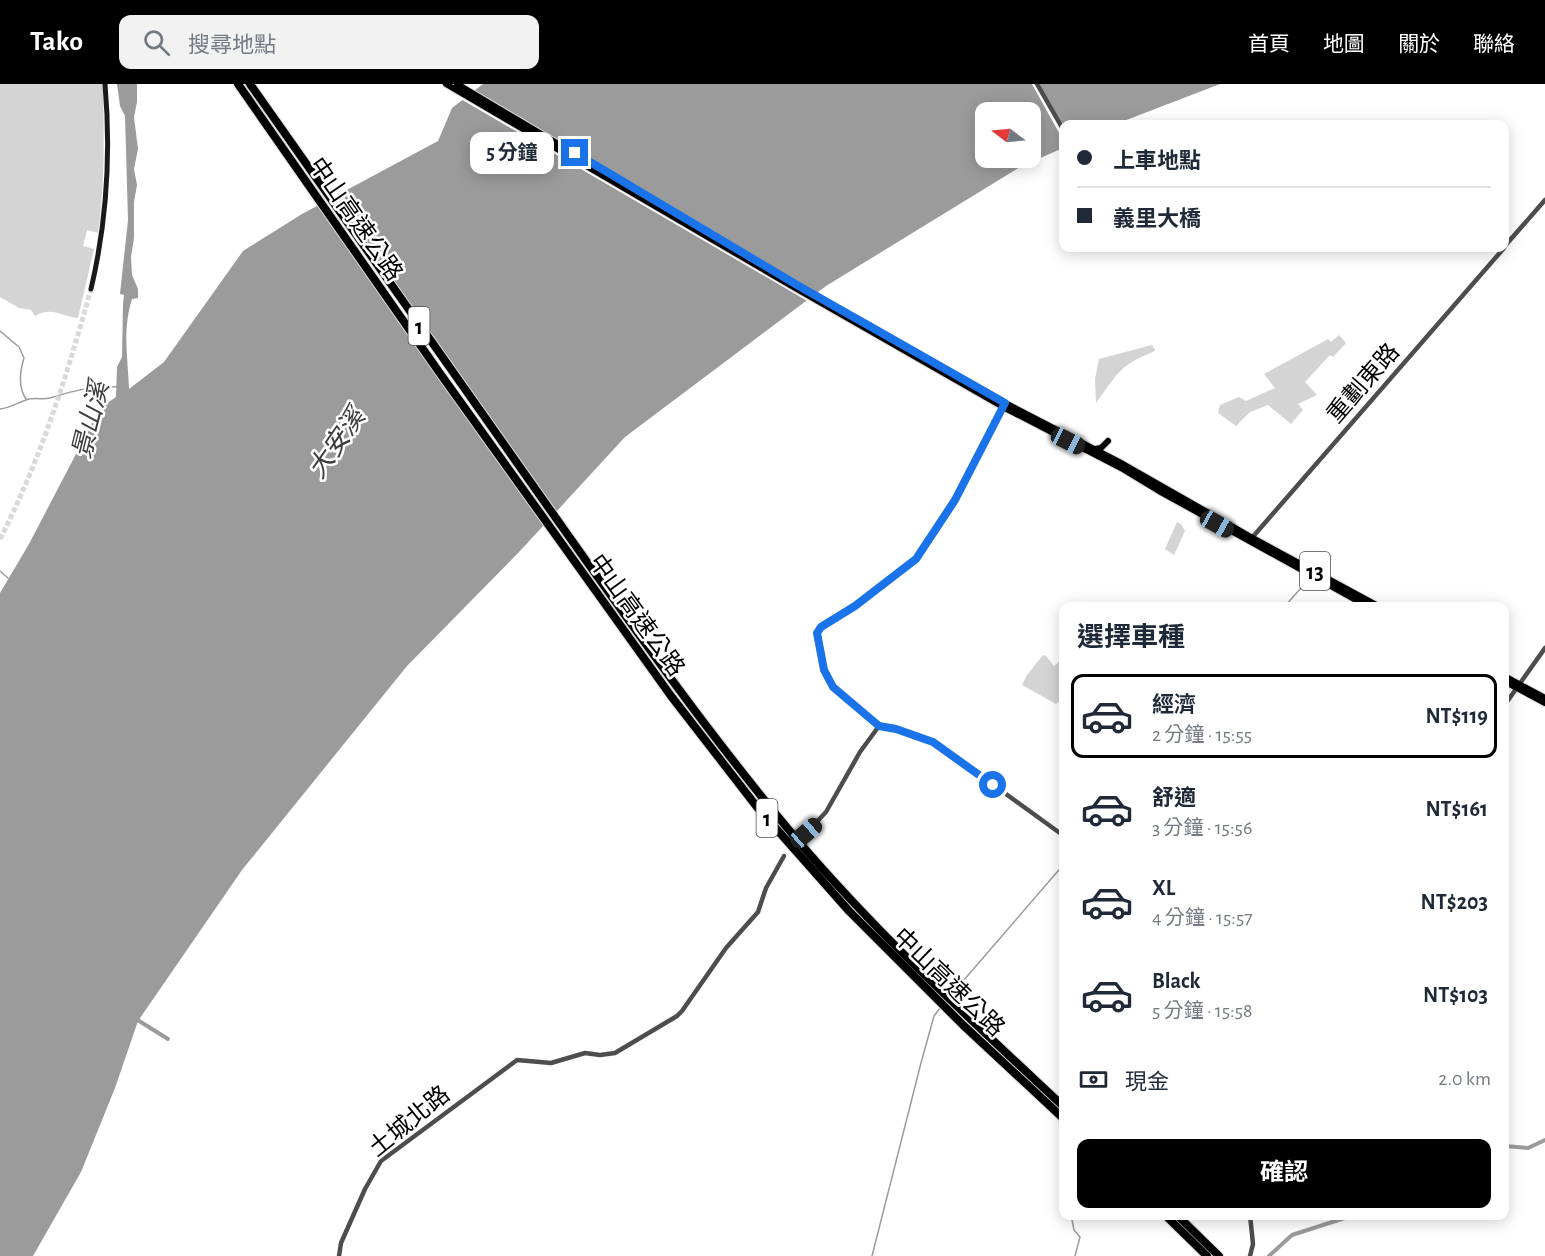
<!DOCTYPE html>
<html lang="zh-TW">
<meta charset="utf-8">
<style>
:root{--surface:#fff;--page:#f2f2f3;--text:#1f2937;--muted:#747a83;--line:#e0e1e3;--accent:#000}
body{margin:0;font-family:"Alegreya Sans","Noto Sans TC",sans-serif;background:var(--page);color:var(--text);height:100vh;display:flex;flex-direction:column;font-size:22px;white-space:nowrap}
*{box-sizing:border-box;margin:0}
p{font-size:20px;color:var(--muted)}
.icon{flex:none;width:33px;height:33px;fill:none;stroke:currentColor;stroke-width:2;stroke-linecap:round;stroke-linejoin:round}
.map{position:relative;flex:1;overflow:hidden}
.sheet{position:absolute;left:1059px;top:518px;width:450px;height:618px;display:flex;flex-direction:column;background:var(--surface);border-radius:12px;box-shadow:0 3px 15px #0003}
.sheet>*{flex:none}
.guide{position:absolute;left:1059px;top:36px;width:450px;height:132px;border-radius:12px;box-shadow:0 3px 15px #0003;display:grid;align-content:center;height:132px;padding:0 18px;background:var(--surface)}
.needle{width:39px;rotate:286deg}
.buttons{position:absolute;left:975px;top:18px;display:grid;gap:12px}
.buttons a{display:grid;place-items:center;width:66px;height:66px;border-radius:12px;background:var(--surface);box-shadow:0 3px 15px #0003;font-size:30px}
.end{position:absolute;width:27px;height:27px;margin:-14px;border:8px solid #1a73e8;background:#fff;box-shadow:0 0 0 3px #fff}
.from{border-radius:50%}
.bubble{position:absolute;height:42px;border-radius:12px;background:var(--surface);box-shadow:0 3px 15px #0003;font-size:20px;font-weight:700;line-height:42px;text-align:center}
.car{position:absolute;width:18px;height:36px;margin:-18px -9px;border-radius:8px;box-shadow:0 0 4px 2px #0007;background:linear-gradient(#222 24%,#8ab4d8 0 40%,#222 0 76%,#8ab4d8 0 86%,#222 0)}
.guide b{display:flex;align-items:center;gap:21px;height:57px;font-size:22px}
.guide b+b{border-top:2px solid var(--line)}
.guide i{width:15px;height:15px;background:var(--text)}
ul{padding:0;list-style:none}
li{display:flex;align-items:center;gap:18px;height:84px;margin:0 12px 9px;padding:0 6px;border:3px solid transparent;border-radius:12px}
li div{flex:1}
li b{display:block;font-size:22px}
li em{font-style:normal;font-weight:700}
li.active{border-color:var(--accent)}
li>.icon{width:54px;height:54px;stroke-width:1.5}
h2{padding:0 18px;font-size:27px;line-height:72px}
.pay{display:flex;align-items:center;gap:15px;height:66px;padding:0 18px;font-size:22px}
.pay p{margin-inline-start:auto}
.action{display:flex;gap:12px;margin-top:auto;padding:12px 18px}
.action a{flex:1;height:69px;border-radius:12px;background:var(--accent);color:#fff;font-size:24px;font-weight:700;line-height:69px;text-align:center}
header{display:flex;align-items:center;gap:36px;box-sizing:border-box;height:84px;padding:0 30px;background:var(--accent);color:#fff}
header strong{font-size:28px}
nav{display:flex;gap:33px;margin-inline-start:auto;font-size:21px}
.search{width:420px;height:54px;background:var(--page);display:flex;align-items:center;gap:15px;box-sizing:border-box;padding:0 21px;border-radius:12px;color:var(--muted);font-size:22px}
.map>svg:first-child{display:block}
.green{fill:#d4d4d4}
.water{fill:#9b9b9b;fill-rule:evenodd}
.pier{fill:#fff}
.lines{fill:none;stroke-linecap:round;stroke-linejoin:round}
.stream{stroke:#9b9b9b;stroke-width:1.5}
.canal{stroke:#9b9b9b;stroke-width:4}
.secondary-tunnel{stroke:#d9d9d9;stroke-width:5;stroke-dasharray:5 2.5;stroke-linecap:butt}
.primary-casing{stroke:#dbdbdb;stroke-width:8}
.motorway-casing{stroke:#dbdbdb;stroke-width:10}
.tertiary{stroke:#4d4d4d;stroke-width:4.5}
.secondary{stroke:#1a1a1a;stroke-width:5}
.primary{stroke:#000;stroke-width:6}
.motorway{stroke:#000;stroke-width:8}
.route{stroke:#1a73e8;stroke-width:8}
.labels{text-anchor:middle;stroke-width:5;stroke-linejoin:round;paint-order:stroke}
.shield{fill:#fff;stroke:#4c4c4c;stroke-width:1.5}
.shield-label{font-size:22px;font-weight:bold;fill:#000}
.street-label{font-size:24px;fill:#000;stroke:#fff}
.water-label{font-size:26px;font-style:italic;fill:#3c3c3c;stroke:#fff}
</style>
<header>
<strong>Tako</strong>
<div class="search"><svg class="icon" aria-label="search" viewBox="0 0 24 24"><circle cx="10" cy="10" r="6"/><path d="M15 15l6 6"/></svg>搜尋地點</div>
<nav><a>首頁</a><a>地圖</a><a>關於</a><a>聯絡</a></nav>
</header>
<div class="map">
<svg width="1545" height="1172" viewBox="0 0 1545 1172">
<rect width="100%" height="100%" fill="#fff"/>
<!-- green -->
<path class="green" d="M 0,0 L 103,0 C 104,50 105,100 98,149 L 87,146 L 83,162 L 94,165 L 78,234 C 61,232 51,222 35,232 L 31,226 L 19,224 L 0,213 Z
M 1339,251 L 1346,259 L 1333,273 L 1330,271 L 1305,298 L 1317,311 L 1298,320 L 1303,326 L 1291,340 L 1268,321 L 1250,328 L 1236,342 L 1218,329 L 1220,321 L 1239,313 L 1246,317 L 1275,304 L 1264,290 L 1328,255 L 1331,258 Z
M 1152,261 L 1155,266 L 1153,268 C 1119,281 1117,291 1096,319 L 1095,295 L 1099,275 Z
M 1177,438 L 1181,440 L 1185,447 L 1174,471 L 1165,465 Z
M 1043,571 L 1046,572 L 1054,582 L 1063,574 L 1063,621 L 1058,618 L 1056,620 L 1022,601 L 1027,591 Z"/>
<!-- water -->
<path class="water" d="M 117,0 L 137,0 L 137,18 L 134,33 L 138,65 L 134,85 L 137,101 L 134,118 L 134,154 L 131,173 L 132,191 L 138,205 L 138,214 L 132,215 C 122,248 128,273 129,305 L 164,278 L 243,167 L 302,130 L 438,57 L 452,24 L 483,0 L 1220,0 L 1116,40 L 1064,40 L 1063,64 L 1020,83 L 826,202 L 625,353 L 520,467 L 407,582 L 242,786 L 138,937 L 115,1004 L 81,1088 L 33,1172 L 0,1172 L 0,509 L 29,460 L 100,324 L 116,313 L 117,283 L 122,273 L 123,220 L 124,211 L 120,210 L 128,136 L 125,32 L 120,22 ZM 986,28 L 1030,28 L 1030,74 L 986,74 Z"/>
<!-- pier -->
<path class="pier" d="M 1032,0 L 1037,0 L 1063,46 L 1063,56 Z
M 469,7 L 818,211 L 809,218 L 459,14 Z
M 333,110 L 558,430 L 545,444 L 316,119 Z"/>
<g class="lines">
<!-- stream -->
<path class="stream" d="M 0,247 L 19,263 L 24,274 C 20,287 18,303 26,315
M 0,325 C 10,324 17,319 26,316 C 34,313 42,316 50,314 C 73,307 94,301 118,303
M 0,487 L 8,494
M 1285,522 L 1309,495
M 951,911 L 1064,780
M 1071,1131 L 1074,1146 L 1080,1153 L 1075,1172
M 872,1172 L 921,979 L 934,932 L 940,924"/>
<!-- canal -->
<path class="canal" d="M 136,935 L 168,955
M 1504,1062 L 1528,1064 L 1545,1056
M 1269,1172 L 1292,1151 L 1354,1131"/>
<!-- secondary-tunnel -->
<path class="secondary-tunnel" d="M 0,455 C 41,375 67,291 91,205"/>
<defs>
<path id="primary" d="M 446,0 L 795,204 L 1003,323 L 1121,384 L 1159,407 L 1367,522
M 457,0 L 766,183
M 856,234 L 1005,319 L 1123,380 L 1251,453 L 1378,522
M 1095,365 L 1101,364 L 1108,357
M 1504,592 L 1545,614
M 1504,597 L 1545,619"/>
<path id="motorway" d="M 238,0 L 439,288 L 671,612 L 757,723 L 849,827 L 963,941 L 1064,1035
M 250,0 C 348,140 447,280 546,420 C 626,533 705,646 794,752 C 876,849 971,936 1064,1023
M 1165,1131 L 1207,1172
M 1177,1131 L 1219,1172"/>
</defs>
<!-- primary casing -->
<use href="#primary" class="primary-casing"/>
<!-- motorway casing -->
<use href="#motorway" class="motorway-casing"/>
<!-- tertiary -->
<path class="tertiary" d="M 1037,0 L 1064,47
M 1504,163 L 1545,116
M 1003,321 L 955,416 L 916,475 L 855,522 L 821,543 L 818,546 C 817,554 819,562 820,570 C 828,606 847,615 874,638 C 881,643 890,643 898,645 C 913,650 928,655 941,663 L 1064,752
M 1250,456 L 1504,164
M 1504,622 L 1545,564
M 806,749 L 826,728 L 860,668 L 879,642
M 339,1172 L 341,1159 L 365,1105 L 381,1077 L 517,976 L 551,979 L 585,969 L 600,971 L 615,969 L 677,932 L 682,927 L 726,864 L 758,828 L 766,804 L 784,772
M 1250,1172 L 1253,1160 L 1250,1131"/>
<!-- secondary -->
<path class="secondary" d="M 91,205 C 107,137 111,69 105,0"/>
<!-- primary -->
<use href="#primary" class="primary"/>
<!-- motorway -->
<use href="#motorway" class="motorway"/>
</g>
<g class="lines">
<!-- route -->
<path class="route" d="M 575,69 L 797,201 L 1005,319 L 955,416 L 916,475 L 855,522 L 821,543 L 817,549 L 824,586 L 833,603 L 879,642 L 896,645 L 933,658 L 993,701"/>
</g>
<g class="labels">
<!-- shield labels -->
<g class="shield">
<rect x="408.5" y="223" width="21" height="38" rx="4.5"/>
<rect x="1300" y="468" width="30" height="38" rx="4.5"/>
<rect x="756.5" y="715" width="21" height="38" rx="4.5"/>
</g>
<g class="shield-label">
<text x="419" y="250">1</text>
<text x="1315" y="495">13</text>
<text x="767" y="742">1</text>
</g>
<!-- street labels -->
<g class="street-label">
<text transform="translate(356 135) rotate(55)" y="8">中山高速公路</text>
<text transform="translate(1363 299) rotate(-49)" y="8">重劃東路</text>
<text transform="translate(637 531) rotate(54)" y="8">中山高速公路</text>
<text transform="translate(949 898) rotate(44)" y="8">中山高速公路</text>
<text transform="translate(409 1037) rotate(-39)" y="8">土城北路</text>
</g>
<!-- water labels -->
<g class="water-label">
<text transform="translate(90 336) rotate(-76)" y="9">景山溪</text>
<text transform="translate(336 359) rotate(-55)" y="9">大安溪</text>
</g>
</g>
</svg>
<div class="buttons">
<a><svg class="needle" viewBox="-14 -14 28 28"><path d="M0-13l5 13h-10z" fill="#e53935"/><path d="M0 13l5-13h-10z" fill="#747a83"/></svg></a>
</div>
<i class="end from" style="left:993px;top:701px"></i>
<i class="end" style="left:575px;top:69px"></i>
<div class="bubble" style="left:470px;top:48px;width:84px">5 分鐘</div>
<i class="car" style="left:1068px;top:357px;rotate:117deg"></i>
<i class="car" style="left:1217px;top:440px;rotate:119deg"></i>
<i class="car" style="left:806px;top:749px;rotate:49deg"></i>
<div class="guide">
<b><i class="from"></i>上車地點</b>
<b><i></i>義里大橋</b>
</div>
<section class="sheet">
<h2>選擇車種</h2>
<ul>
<li class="active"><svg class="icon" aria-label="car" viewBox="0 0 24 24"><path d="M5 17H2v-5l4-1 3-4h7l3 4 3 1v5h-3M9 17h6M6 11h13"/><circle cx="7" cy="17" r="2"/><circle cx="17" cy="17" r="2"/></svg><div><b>經濟</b><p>2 分鐘 · 15:55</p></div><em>NT$119</em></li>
<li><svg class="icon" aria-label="car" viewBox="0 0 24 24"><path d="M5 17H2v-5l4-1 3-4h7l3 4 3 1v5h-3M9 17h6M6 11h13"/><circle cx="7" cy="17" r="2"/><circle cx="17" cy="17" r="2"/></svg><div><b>舒適</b><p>3 分鐘 · 15:56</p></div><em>NT$161</em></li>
<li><svg class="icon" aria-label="car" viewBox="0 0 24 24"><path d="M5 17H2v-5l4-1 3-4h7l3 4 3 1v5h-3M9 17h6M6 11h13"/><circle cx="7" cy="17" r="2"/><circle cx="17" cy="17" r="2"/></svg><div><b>XL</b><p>4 分鐘 · 15:57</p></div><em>NT$203</em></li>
<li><svg class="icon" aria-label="car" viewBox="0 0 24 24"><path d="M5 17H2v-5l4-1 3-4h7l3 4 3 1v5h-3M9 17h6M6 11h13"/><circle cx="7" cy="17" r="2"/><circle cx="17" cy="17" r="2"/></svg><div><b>Black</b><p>5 分鐘 · 15:58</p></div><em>NT$103</em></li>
</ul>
<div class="pay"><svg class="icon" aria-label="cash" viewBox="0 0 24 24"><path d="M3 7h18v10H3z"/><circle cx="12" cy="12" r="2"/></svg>現金<p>2.0 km</p></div>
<div class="action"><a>確認</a></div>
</section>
</div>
